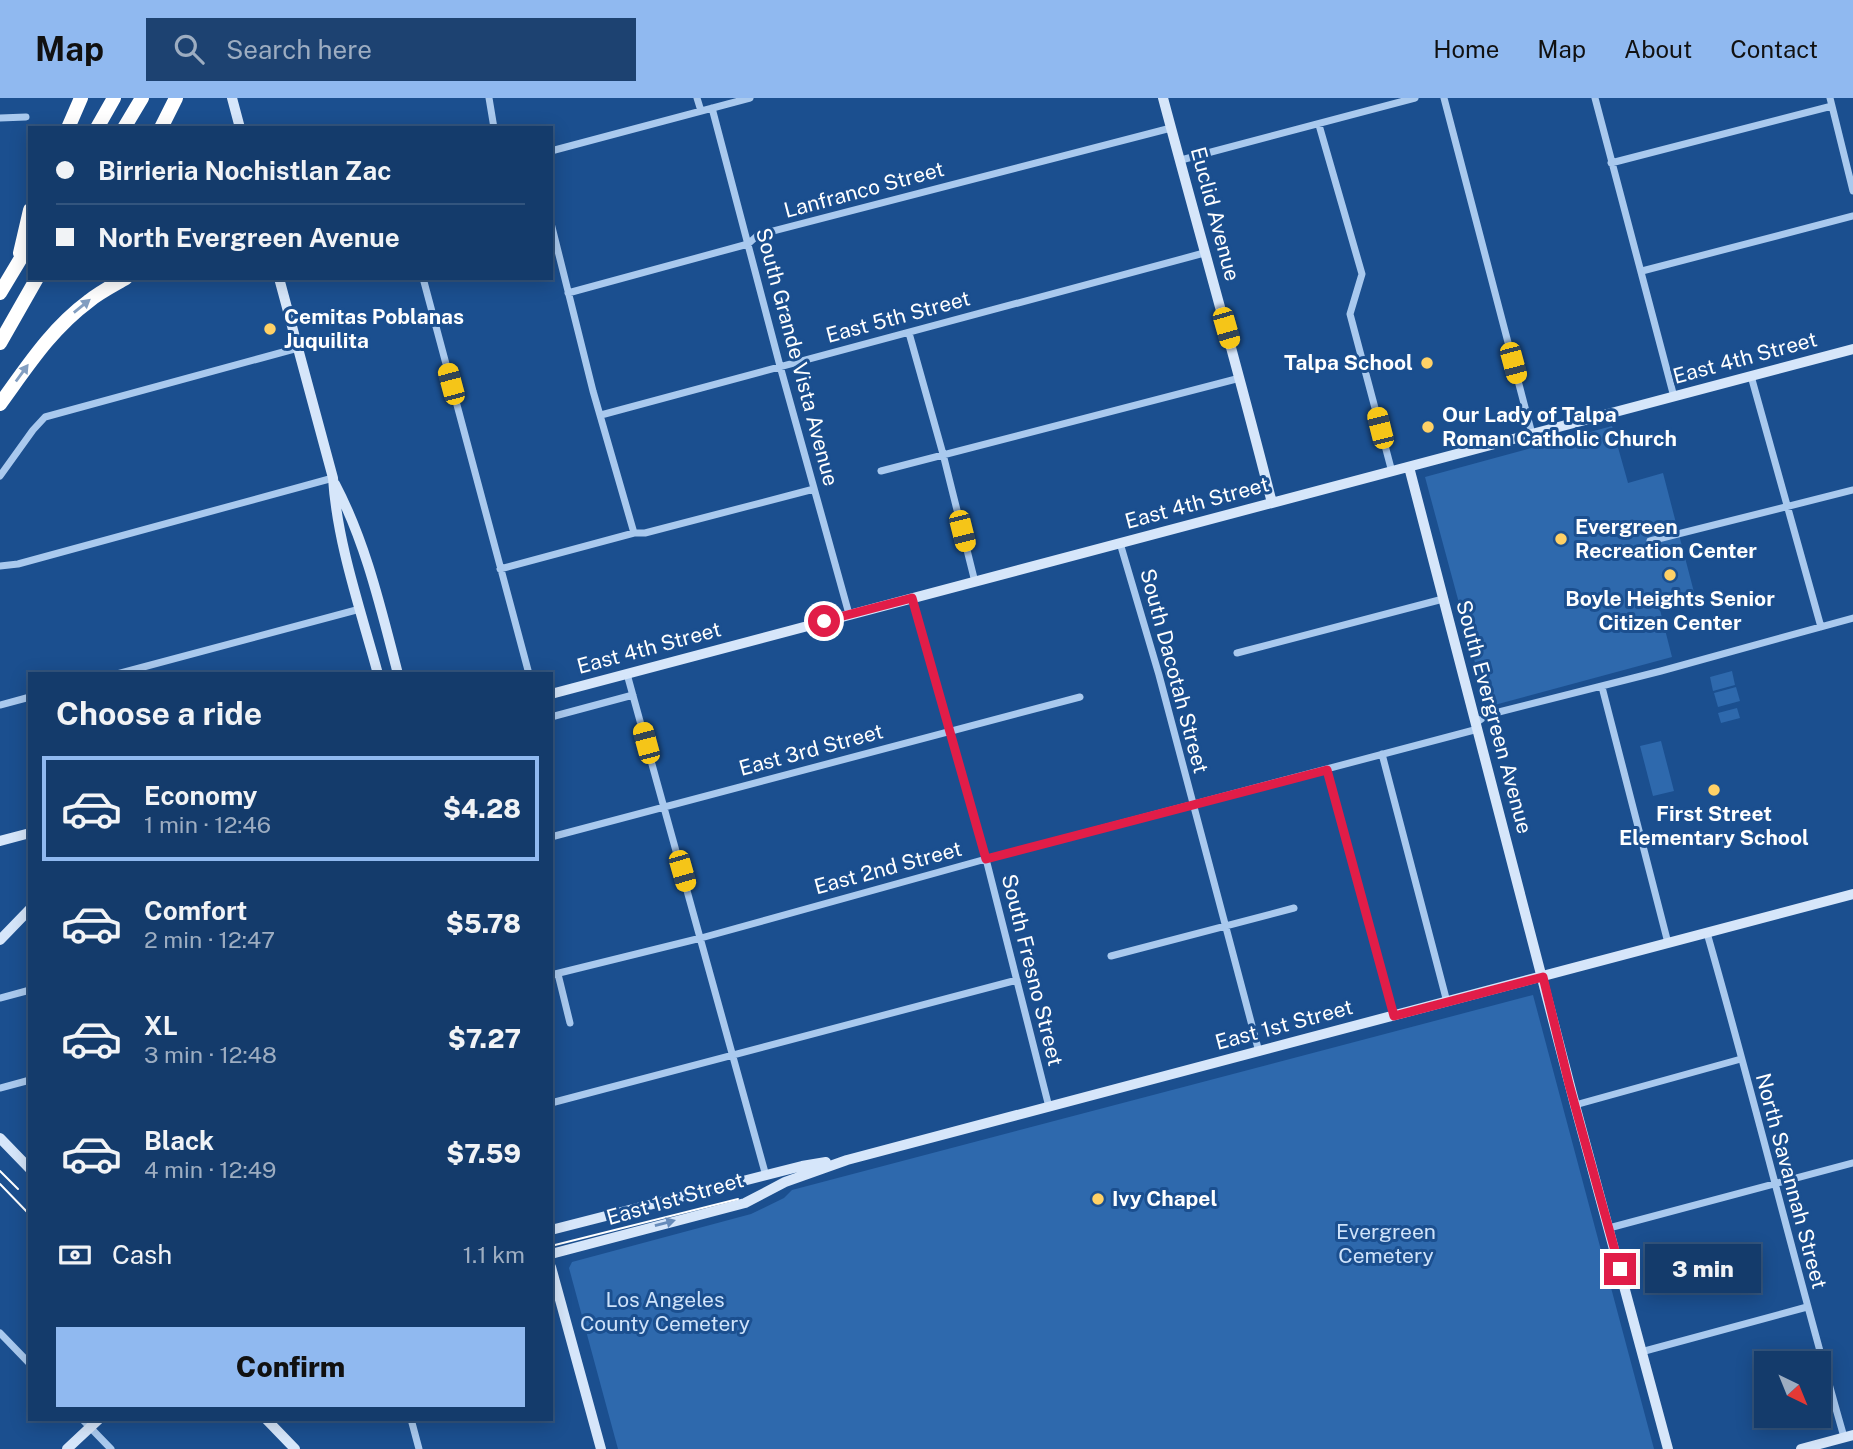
<!DOCTYPE html>
<meta charset="utf-8">
<style>
:root{--surface:#143b6b;--page:#1d4271;--text:#f1f3f6;--muted:#9dadc1;--line:#33557e;--accent:#90b9f0}
body{margin:0;font-family:"Public Sans",sans-serif;background:var(--page);color:var(--text);height:100vh;display:flex;flex-direction:column;font-size:26px;white-space:nowrap}
*{box-sizing:border-box;margin:0}
p{font-size:23px;color:var(--muted)}
.icon{flex:none;width:38px;height:38px;fill:none;stroke:currentColor;stroke-width:2;stroke-linecap:round;stroke-linejoin:round}
.map{position:relative;flex:1;overflow:hidden}
.panel{position:absolute;left:28px;top:574px;width:525px;height:749px;display:flex;flex-direction:column;background:var(--surface);border-radius:0px;box-shadow:0 4px 18px #0003,0 0 0 2px var(--line)}
.panel>*{flex:none}
.hud{position:absolute;left:28px;top:28px;width:525px;height:154px;border-radius:0px;box-shadow:0 4px 18px #0003,0 0 0 2px var(--line);display:grid;align-content:center;height:154px;padding:0 28px;background:var(--surface)}
.needle{width:46px;rotate:137deg}
.controls{position:absolute;left:1754px;top:1253px;display:grid;gap:14px}
.controls a{display:grid;place-items:center;width:77px;height:77px;border-radius:0px;background:var(--surface);box-shadow:0 4px 18px #0003,0 0 0 2px var(--line);font-size:35px}
.end{position:absolute;width:32px;height:32px;margin:-16px;border:9px solid #e11d48;background:#fff;box-shadow:0 0 0 4px #fff}
.from{border-radius:50%}
.bubble{position:absolute;height:49px;border-radius:0px;background:var(--surface);box-shadow:0 4px 18px #0003,0 0 0 2px var(--line);font-size:23px;font-weight:800;line-height:49px;text-align:center}
.car{position:absolute;width:21px;height:42px;margin:-21px -10px;border-radius:9px;box-shadow:0 0 5px 2px #0007;background:linear-gradient(#f5c518 24%,#345 0 40%,#f5c518 0 76%,#345 0 86%,#f5c518 0)}
.hud b{display:flex;align-items:center;gap:24px;height:66px;font-size:26px}
.hud b+b{border-top:2px solid var(--line)}
.hud i{width:18px;height:18px;background:var(--text)}
ul{padding:0;list-style:none}
li{display:flex;align-items:center;gap:21px;height:105px;margin:0 14px 10px;padding:0 14px;border:4px solid transparent;border-radius:0px}
li div{flex:1}
li b{display:block;font-size:26px}
li em{font-style:normal;font-weight:800}
li.current{border-color:var(--accent)}
li>.icon{width:63px;height:63px;stroke-width:1.5}
h2{padding:0 28px;font-size:32px;line-height:84px}
.pay{display:flex;align-items:center;gap:18px;height:77px;padding:0 28px;font-size:26px}
.pay p{margin-inline-start:auto}
.primary-button{display:flex;gap:14px;margin-top:auto;padding:14px 28px}
.primary-button a{flex:1;height:80px;border-radius:0px;background:var(--accent);color:#111;font-size:28px;font-weight:800;line-height:80px;text-align:center}
header{display:flex;align-items:center;gap:42px;box-sizing:border-box;height:98px;padding:0 35px;background:var(--accent);color:#111}
header strong{font-size:33px}
nav{display:flex;gap:38px;margin-inline-start:auto;font-size:24px}
.search{width:490px;height:63px;background:var(--page);display:flex;align-items:center;gap:18px;box-sizing:border-box;padding:0 24px;border-radius:0px;color:var(--muted);font-size:26px}
.map>svg:first-child{display:block}
.green{fill:#2e69ad}
.lines{fill:none;stroke-linecap:round;stroke-linejoin:round}
.street{stroke:#a9c9ee;stroke-width:7}
.secondary{stroke:#d6e6fa;stroke-width:10}
.highway{stroke:#fff;stroke-width:14}
.tram{stroke:#fff;stroke-width:2}
.oneway{fill:#829ec1}
.oneway2{fill:#668bba}
.route{stroke:#e11d48;stroke-width:9}
.poi-dot{fill:#ffd166;stroke:#1b4f8f;stroke-width:2.5}
.labels{text-anchor:middle;stroke-width:6;stroke-linejoin:round;paint-order:stroke}
.street-label{font-size:21px;fill:#fff;stroke:#1b4f8f}
.poi-label{font-size:21px;font-weight:bold;fill:#fff;stroke:#1b4f8f;text-anchor:start}
.park-label{font-size:21px;fill:#cfe3fa;stroke:#1b4f8f}
</style>
<header>
<strong>Map</strong>
<div class="search"><svg class="icon" aria-label="search" viewBox="0 0 24 24"><circle cx="10" cy="10" r="6"/><path d="M15 15l6 6"/></svg>Search here</div>
<nav><a>Home</a><a>Map</a><a>About</a><a>Contact</a></nav>
</header>
<div class="map">
<svg width="1853" height="1351" viewBox="0 0 1853 1351">
<rect width="100%" height="100%" fill="#1b4f8f"/>
<!-- green -->
<path class="green" d="M 1612,328 L 1628,385 L 1663,375 L 1695,498 L 1659,508 L 1672,559 L 1487,609 L 1425,379 Z
M 1732,573 L 1735,587 L 1713,593 L 1710,579 Z
M 1736,589 L 1740,603 L 1718,609 L 1714,595 Z
M 1737,610 L 1740,620 L 1721,625 L 1718,615 Z
M 1661,643 L 1674,693 L 1653,698 L 1640,648 Z
M1709 741a8 8 0 1 1 16 0a8 8 0 1 1-16 0Z
M 1533,897 L 1654,1351 L 618,1351 L 569,1170 L 572,1164 L 751,1116 L 784,1100 L 792,1092 Z"/>
<g class="lines">
<!-- street -->
<path class="street" d="M 489,0 L 494,30
M 697,0 L 701,13
M 1444,0 L 1532,336
M 1595,0 L 1674,299
M 1830,0 L 1853,93
M 712,10 L 780,268 L 849,516
M 0,20 L 26,19
M 1319,27 L 1362,176 L 1350,216 L 1392,374
M 551,53 L 750,0
M 1181,62 L 1415,0
M 1611,65 L 1832,8
M 551,125 L 593,293 L 634,435
M 1642,173 L 1853,118
M 423,180 L 529,576
M 568,195 L 748,146 L 758,137 L 1171,30
M 909,235 L 943,356 L 975,484
M 1751,278 L 1821,529
M 601,317 L 1204,155
M 881,373 L 1240,280
M 0,378 L 33,332 L 45,319 L 298,250
M 1650,443 L 1853,392
M 1120,445 L 1159,577 L 1259,954
M 0,468 L 18,466 L 333,380
M 500,471 L 634,435 L 645,435 L 814,391
M 912,500 L 986,761 L 1049,1009
M 1237,555 L 1443,501
M 117,576 L 360,511
M 627,576 L 766,1078
M 1602,589 L 1668,845
M 0,607 L 30,599
M 551,619 L 633,597
M 1476,625 L 1487,617 L 1661,573 L 1853,520
M 1382,656 L 1447,904
M 1327,672 L 1394,918
M 551,739 L 1080,599
M 1707,835 C 1755,1002 1796,1172 1844,1339
M 1111,858 L 1294,810
M 558,876 L 570,925
M 551,877 L 701,840 L 986,761 L 1478,631
M 0,900 L 30,892
M 0,990 L 30,982
M 551,1005 L 1017,882
M 1575,1007 L 1741,961
M 1609,1130 L 1853,1065
M 0,1235 L 30,1266
M 1641,1254 L 1807,1209
M 82,1321 L 111,1351
M 411,1321 L 419,1351"/>
<!-- secondary -->
<path class="secondary" d="M 232,0 L 240,30
M 1163,0 C 1199,135 1238,270 1272,405
M 279,180 L 333,380 C 337,445 361,513 378,576
M 1409,369 L 1575,1007 L 1668,1351
M 335,386 C 366,445 381,511 398,576
M 551,596 L 1853,251
M 0,743 L 30,735
M 0,842 L 30,811
M 0,1040 L 30,1071
M 551,1132 L 802,1068 L 826,1064
M 551,1156 L 745,1105 L 785,1084 L 847,1062 L 1853,796
M 551,1169 L 601,1351
M 266,1321 L 295,1351
M 67,1351 L 99,1321
M 1801,1351 L 1853,1337"/>
<!-- highway -->
<path class="highway" d="M 68,30 L 81,0
M 97,30 L 114,0
M 124,30 L 142,0
M 161,30 L 176,0
M 20,155 L 30,112
M 0,195 L 30,145
M 0,245 L 37,180
M 0,306 C 27,269 51,231 89,203 C 100,194 114,187 126,180"/>
<!-- tram -->
<path class="tram" d="M 0,1073 L 18,1091
M 0,1086 L 30,1117
M 551,1148 L 738,1101"/>
</g>
<!-- one-way arrows -->
<defs><path id="oneway-solid" d="M-6-.8H1V-3.2L6.5 0L1 3.2V.8H-6Z" transform="scale(1.75)"/></defs>
<g class="oneway">
<use href="#oneway-solid" transform="translate(82 208) rotate(-39)"/>
<use href="#oneway-solid" transform="translate(22 275) rotate(-54)"/>
</g>
<use class="oneway2" href="#oneway-solid" transform="translate(665 1125) rotate(-15)"/>
<g class="lines">
<!-- route -->
<path class="route" d="M 824,523 L 912,500 L 986,761 L 1327,672 L 1394,918 L 1543,879 L 1569,986 L 1620,1171"/>
</g>
<!-- markers -->
<g class="poi-dot">
<circle cx="270" cy="231" r="7"/>
<circle cx="1427" cy="265" r="7"/>
<circle cx="1428" cy="329" r="7"/>
<circle cx="1561" cy="441" r="7"/>
<circle cx="1670" cy="477" r="7"/>
<circle cx="1714" cy="692" r="7"/>
<circle cx="1098" cy="1101" r="7"/>
</g>
<g class="labels">
<!-- street labels -->
<g class="street-label">
<text transform="translate(864 92) rotate(-15)" y="7">Lanfranco Street</text>
<text transform="translate(1215 116) rotate(75)" y="7">Euclid Avenue</text>
<text transform="translate(898 219) rotate(-15)" y="7">East 5th Street</text>
<text transform="translate(797 259) rotate(75)" y="7">South Grande Vista Avenue</text>
<text transform="translate(1745 260) rotate(-15)" y="7">East 4th Street</text>
<text transform="translate(1197 405) rotate(-15)" y="7">East 4th Street</text>
<text transform="translate(649 550) rotate(-15)" y="7">East 4th Street</text>
<text transform="translate(1174 573) rotate(75)" y="7">South Dacotah Street</text>
<text transform="translate(1494 619) rotate(75)" y="7">South Evergreen Avenue</text>
<text transform="translate(811 652) rotate(-15)" y="7">East 3rd Street</text>
<text transform="translate(888 770) rotate(-15)" y="7">East 2nd Street</text>
<text transform="translate(1032 872) rotate(76)" y="7">South Fresno Street</text>
<text transform="translate(1284 927) rotate(-15)" y="7">East 1st Street</text>
<text transform="translate(1791 1083) rotate(75)" y="7">North Savannah Street</text>
<text transform="translate(675 1101) rotate(-16)" y="7">East 1st Street</text>
</g>
<!-- poi labels -->
<g class="poi-label">
<text x="284" y="226">Cemitas Poblanas<tspan x="284" dy="24">Juquilita</tspan></text>
<text x="1413" y="272" text-anchor="end">Talpa School</text>
<text x="1442" y="324">Our Lady of Talpa<tspan x="1442" dy="24">Roman Catholic Church</tspan></text>
<text x="1575" y="436">Evergreen<tspan x="1575" dy="24">Recreation Center</tspan></text>
<text x="1670" y="508" text-anchor="middle">Boyle Heights Senior<tspan x="1670" dy="24">Citizen Center</tspan></text>
<text x="1714" y="723" text-anchor="middle">First Street<tspan x="1714" dy="24">Elementary School</tspan></text>
<text x="1112" y="1108">Ivy Chapel</text>
</g>
<!-- park labels -->
<g class="park-label">
<text x="1386" y="1141">Evergreen<tspan x="1386" dy="24">Cemetery</tspan></text>
<text x="665" y="1209">Los Angeles<tspan x="665" dy="24">County Cemetery</tspan></text>
</g>
</g>
</svg>
<div class="controls">
<a><svg class="needle" viewBox="-14 -14 28 28"><path d="M0-13l5 13h-10z" fill="#e53935"/><path d="M0 13l5-13h-10z" fill="#9dadc1"/></svg></a>
</div>
<i class="end from" style="left:824px;top:523px"></i>
<i class="end" style="left:1620px;top:1171px"></i>
<div class="bubble" style="left:1645px;top:1146px;width:116px">3 min</div>
<i class="car" style="left:1226px;top:230px;rotate:164deg"></i>
<i class="car" style="left:1513px;top:265px;rotate:165deg"></i>
<i class="car" style="left:451px;top:286px;rotate:345deg"></i>
<i class="car" style="left:1380px;top:330px;rotate:346deg"></i>
<i class="car" style="left:962px;top:433px;rotate:166deg"></i>
<i class="car" style="left:646px;top:645px;rotate:345deg"></i>
<i class="car" style="left:682px;top:773px;rotate:164deg"></i>
<div class="hud">
<b><i class="from"></i>Birrieria Nochistlan Zac</b>
<b><i></i>North Evergreen Avenue</b>
</div>
<section class="panel">
<h2>Choose a ride</h2>
<ul>
<li class="current"><svg class="icon" aria-label="car" viewBox="0 0 24 24"><path d="M5 17H2v-5l4-1 3-4h7l3 4 3 1v5h-3M9 17h6M6 11h13"/><circle cx="7" cy="17" r="2"/><circle cx="17" cy="17" r="2"/></svg><div><b>Economy</b><p>1 min · 12:46</p></div><em>$4.28</em></li>
<li><svg class="icon" aria-label="car" viewBox="0 0 24 24"><path d="M5 17H2v-5l4-1 3-4h7l3 4 3 1v5h-3M9 17h6M6 11h13"/><circle cx="7" cy="17" r="2"/><circle cx="17" cy="17" r="2"/></svg><div><b>Comfort</b><p>2 min · 12:47</p></div><em>$5.78</em></li>
<li><svg class="icon" aria-label="car" viewBox="0 0 24 24"><path d="M5 17H2v-5l4-1 3-4h7l3 4 3 1v5h-3M9 17h6M6 11h13"/><circle cx="7" cy="17" r="2"/><circle cx="17" cy="17" r="2"/></svg><div><b>XL</b><p>3 min · 12:48</p></div><em>$7.27</em></li>
<li><svg class="icon" aria-label="car" viewBox="0 0 24 24"><path d="M5 17H2v-5l4-1 3-4h7l3 4 3 1v5h-3M9 17h6M6 11h13"/><circle cx="7" cy="17" r="2"/><circle cx="17" cy="17" r="2"/></svg><div><b>Black</b><p>4 min · 12:49</p></div><em>$7.59</em></li>
</ul>
<div class="pay"><svg class="icon" aria-label="cash" viewBox="0 0 24 24"><path d="M3 7h18v10H3z"/><circle cx="12" cy="12" r="2"/></svg>Cash<p>1.1 km</p></div>
<div class="primary-button"><a>Confirm</a></div>
</section>
</div>
